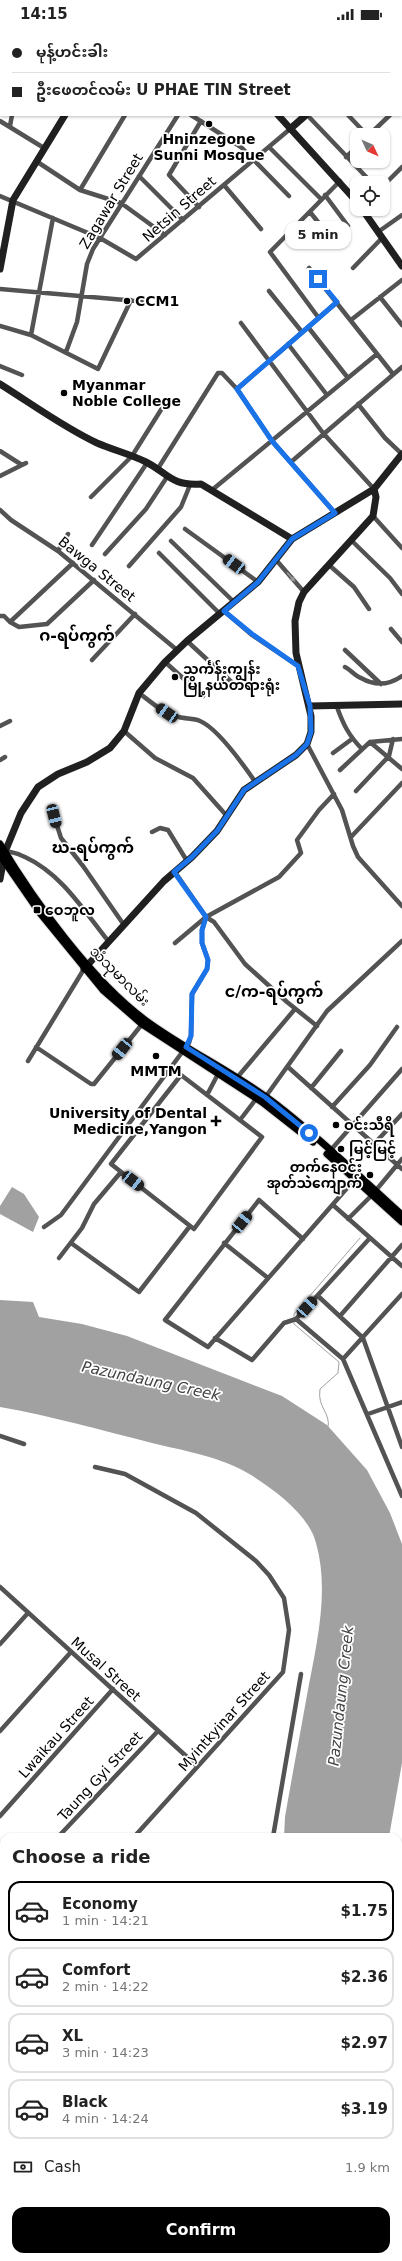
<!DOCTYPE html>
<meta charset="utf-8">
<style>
:root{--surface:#fff;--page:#f6f6f6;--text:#222;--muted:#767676;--line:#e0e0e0;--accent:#000}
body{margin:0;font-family:"DejaVu Sans","Noto Sans Myanmar",sans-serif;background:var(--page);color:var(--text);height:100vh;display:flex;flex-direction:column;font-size:15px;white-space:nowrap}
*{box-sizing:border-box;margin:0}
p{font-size:13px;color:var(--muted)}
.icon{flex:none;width:22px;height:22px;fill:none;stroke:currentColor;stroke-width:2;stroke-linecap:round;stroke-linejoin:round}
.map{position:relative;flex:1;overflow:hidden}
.details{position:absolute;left:0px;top:1805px;width:402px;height:428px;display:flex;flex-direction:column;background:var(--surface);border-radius:12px 12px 0 0;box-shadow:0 1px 3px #0004}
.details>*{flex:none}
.guide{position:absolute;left:0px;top:0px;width:402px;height:88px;box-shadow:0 1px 3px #0004;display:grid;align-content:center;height:88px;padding:0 12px;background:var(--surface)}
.needle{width:26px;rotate:134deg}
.buttons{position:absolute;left:350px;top:100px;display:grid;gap:8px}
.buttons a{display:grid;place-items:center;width:40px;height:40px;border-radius:8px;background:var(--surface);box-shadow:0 1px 3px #0004;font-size:20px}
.end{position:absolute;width:18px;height:18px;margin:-9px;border:5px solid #1a73e8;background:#fff;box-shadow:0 0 0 2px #fff}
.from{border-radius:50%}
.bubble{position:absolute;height:28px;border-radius:12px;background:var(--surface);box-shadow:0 1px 3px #0004;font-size:13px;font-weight:700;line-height:28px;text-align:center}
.car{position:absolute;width:12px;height:24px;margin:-12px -6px;border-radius:5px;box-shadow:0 0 3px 1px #0007;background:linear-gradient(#222 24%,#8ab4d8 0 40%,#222 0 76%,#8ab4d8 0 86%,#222 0)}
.guide b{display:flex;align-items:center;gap:14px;height:38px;font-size:15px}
.guide b+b{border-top:1px solid var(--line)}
.guide i{width:10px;height:10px;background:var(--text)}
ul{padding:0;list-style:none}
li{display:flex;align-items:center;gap:12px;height:60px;margin:0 8px 6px;padding:0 4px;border:2px solid var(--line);border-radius:12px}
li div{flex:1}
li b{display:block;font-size:15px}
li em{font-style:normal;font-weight:700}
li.current{border-color:var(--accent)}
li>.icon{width:36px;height:36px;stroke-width:1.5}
h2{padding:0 12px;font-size:18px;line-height:48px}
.pay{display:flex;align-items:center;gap:10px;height:44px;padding:0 12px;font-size:15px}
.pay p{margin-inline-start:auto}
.cta{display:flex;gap:8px;margin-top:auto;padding:8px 12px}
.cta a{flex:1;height:46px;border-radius:12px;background:var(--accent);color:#fff;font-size:16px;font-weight:700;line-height:46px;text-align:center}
.status{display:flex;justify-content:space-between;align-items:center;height:28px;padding:0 20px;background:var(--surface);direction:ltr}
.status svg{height:11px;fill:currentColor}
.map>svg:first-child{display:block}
.water{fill:#a1a1a1}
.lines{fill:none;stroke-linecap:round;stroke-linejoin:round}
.stream{stroke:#a1a1a1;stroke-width:1}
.primary-casing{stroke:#dbdbdb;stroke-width:9}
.street{stroke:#535353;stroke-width:4.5}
.secondary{stroke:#202020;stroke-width:7}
.primary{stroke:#000;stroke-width:7}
.rail{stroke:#000;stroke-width:1;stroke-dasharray:6 2 1 2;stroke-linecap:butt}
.oneway{fill:#989898}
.route{stroke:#1a73e8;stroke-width:5}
.poi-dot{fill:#000;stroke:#fff;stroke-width:1.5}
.labels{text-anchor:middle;stroke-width:3.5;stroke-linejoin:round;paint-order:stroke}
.poi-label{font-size:14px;font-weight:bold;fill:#000;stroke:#fff;text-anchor:start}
.street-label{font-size:14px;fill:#000;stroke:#fff}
.water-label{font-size:15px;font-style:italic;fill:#424242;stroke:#fff}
.quarter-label{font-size:16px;font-weight:bold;fill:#000;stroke:#fff}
</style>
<div class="status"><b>14:15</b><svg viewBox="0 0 49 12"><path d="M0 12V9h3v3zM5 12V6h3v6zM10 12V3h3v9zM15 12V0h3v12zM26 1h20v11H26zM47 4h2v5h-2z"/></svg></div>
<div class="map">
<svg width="402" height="2233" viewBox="0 0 402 2233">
<rect width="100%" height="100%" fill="#fff"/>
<!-- water -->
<path class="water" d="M 12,1159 L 24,1166 L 39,1189 L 33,1204 L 0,1186 L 0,1178 Z
M 0,1272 L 33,1274 L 39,1289 L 82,1296 L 127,1308 L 282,1368 L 327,1397 L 367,1442 L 390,1485 L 402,1516 L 402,1735 L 389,1809 L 284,1809 L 285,1789 C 292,1748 300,1707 307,1667 C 316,1618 330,1564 316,1515 C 309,1487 275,1462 251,1447 C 222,1429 185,1423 152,1415 C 101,1402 51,1388 0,1379 Z
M 398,1916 L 402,1919 L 402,2009 L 398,2007 Z"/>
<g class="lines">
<!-- stream -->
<path class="stream" d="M 294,1290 L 294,1286 L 360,1210
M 294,1294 L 294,1296 L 339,1334 L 338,1345 L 320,1361 C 317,1380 331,1384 328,1400"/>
<defs>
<path id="primary" d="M 0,816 C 35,874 91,952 145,992 C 187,1023 236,1045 277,1077 C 321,1111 361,1150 402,1187
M 0,827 L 40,885 L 103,962 L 142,996 L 262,1074 L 313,1114
M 327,1126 L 402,1194"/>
</defs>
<!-- primary casing -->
<use href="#primary" class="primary-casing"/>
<!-- street -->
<path class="street" d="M 31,0 L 33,1
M 375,0 L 375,1
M 13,1 L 13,0
M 48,1 L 49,0
M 175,1 L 176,0
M 230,1 L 232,1
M 273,1 L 274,0
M 314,1 L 315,0
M 356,1 L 357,0
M 401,15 L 402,15
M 0,37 L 1,37
M 191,87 L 241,119 L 289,168
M 348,87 L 367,107
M 310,90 L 372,155
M 0,93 L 44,120
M 10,98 L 12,87
M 369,107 L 390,87
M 269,119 L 321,171
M 346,129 L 357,119
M 36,133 L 80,162 L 121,175 L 165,207
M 139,148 L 183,192
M 224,157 L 261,201
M 383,158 L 402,139
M 80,162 L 125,87
M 325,167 L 348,198
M 0,168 L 100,210 L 136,231 L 290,101
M 199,179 L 169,147 L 201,93
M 310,184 L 337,218
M 378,204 L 402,187
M 309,240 L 393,346
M 353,240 L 382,210
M 0,261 L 148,274
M 269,263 L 302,304
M 380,269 L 402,297
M 318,289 L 270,224 L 340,153
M 351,292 L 402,252
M 241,295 L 323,405 L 374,461
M 0,298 L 31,307 L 98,341 L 131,272
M 308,299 L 348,350
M 31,307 L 53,190
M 288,316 L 327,367
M 66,324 L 77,294 L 87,236 L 93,221 L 178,87
M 0,338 L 22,347
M 237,361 L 337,274
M 358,376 L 385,410 L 402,426
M 0,423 L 22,437
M 291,434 L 402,339
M 157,442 L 218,345 L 222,345 L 237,361 L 272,413 L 335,485
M 0,448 L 26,435
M 212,462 L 377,326
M 91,469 L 132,428 L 164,377
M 0,482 L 11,492 L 58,523 L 177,622
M 373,488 L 402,520
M 185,501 L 258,554
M 171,513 L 234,574
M 352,513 L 390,550 L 402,566
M 92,517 L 147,435
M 58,523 L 68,506
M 159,525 L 220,586
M 105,526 L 146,481 L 167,449
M 277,533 L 304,564
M 329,537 L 354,559 L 369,581
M 129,538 L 181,479 L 190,457
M 224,583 L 252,607 L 298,638
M 0,588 L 4,588 L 10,594 L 73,535
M 10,594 L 19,599 L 47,596 L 94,552
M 391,601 L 402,614
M 187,613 L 237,659
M 345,622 L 381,656
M 92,632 L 135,586
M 165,634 L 203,668
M 345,639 C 351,642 355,648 361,650 C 375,658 389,657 402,648
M 139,665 C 151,674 164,686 179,689 C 185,691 194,690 200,693 C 217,700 245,739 256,755
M 337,679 C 343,696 349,708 362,721
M 0,698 L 10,693
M 124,703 L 155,730 L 193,750 L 226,787
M 370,714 L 402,741
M 307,716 L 342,782 L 353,818 L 358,829 L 402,878
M 333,725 L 352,711
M 0,732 L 5,729
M 340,742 L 370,714 L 402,711
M 356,763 L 389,728 L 393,711
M 54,788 L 61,810 L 83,838 L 124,897
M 152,804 L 160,800 L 168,802 L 187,833
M 351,809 L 402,755
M 5,824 C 12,823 18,826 25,829 C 62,846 84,883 109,914
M 175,844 L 206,889 L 214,894 L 245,936 L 287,974 L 317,998
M 175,915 L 206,889 L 279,849 L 301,825 L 297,812 L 319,782 L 334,766
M 36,1019 L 91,1056 L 94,1056 L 143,995
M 28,1033 L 84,941
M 288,1039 L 402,1141
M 181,1047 L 262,1109 L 194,1201 L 111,1136 Z
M 235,1052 L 295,981
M 311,1060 L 341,1023
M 207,1067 L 218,1046
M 264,1071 L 327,983 L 402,913
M 332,1079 L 370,1037 L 397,999
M 240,1092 L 256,1071
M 374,1116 L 402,1086
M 329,1124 L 402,1041
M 333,1177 L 402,1238
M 348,1191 L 372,1167 L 402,1131
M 44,1199 L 61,1187 L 189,1015 L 191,1008 L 192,966 L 207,941 L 208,932 L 202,915 L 202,902 L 206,889
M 303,1211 L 259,1172 L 165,1292 L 208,1319 C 257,1263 306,1207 355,1151
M 71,1215 L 139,1264 L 190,1198
M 224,1215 L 268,1250
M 59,1230 L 82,1200 L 94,1176 L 121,1144
M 318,1268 L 363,1310 L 402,1419
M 340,1288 L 402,1217
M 296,1291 L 343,1331 L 402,1468
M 215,1310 L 252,1332 L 284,1295 L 296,1291 L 370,1210
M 343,1331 L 402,1266
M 368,1386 L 402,1374
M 0,1408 L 24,1416
M 95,1439 L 125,1446 L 196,1485 L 256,1533 L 269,1547 L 284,1570 L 289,1602 L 283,1644 L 134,1809
M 0,1559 L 197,1738
M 0,1616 L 28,1585
M 0,1703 L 71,1624
M 0,1788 L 113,1661
M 58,1809 L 158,1703
M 273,1809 L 301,1646
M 0,1822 L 4,1825
M 0,1872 L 4,1868
M 0,1959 L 4,1954
M 398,2036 L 402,2038
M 398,2076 L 402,2077
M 398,2127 L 402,2128
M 398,2173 L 402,2174
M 0,2184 L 4,2185
M 175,2229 L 192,2233
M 283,2229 L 284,2233"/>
<!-- secondary -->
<path class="secondary" d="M 149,0 L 151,1
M 118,1 L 118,0
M 401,35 L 402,35
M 278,87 L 357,174
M 290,101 L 306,87
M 362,181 L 402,238
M 0,241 L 13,172 L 65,87
M 0,356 C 32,376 63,399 97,415 C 113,422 130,426 146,434 C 169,446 171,458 201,456 L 292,511
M 310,678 L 402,676
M 0,851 L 5,824 L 21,785 L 38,759 L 58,746 L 87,734 L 110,720 L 124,703 L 139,665 L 165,634 L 187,613 L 258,554 L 292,511 L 374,461 L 402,426
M 84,941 L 164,853 L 192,829 L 217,803 L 244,762 L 296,727 L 307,716 L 311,704 L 311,688 L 296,625 L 295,593 L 299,574 L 304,564 L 373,488 L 376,469 L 374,461
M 0,2136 L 4,2137
M 398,2226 L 402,2226"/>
<!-- primary -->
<use href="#primary" class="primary"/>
<!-- rail -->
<path class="rail" d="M 0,2151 L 4,2152
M 306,2229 L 321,2233"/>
</g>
<!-- one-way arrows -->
<defs><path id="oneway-solid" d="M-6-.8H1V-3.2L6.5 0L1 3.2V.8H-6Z"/></defs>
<use class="oneway" href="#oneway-solid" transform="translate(291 549) rotate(49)"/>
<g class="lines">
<!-- route -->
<path class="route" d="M 309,1105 L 265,1069 L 186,1019 L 191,1008 L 192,966 L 207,941 L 208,932 L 202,915 L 202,902 L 206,889 L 174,844 L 192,829 L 217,803 L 244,762 L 296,727 L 307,716 L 311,704 L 310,678 L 298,638 L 252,606 L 224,583 L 258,554 L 292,511 L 335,485 L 272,413 L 237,361 L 337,274 L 318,251"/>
</g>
<!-- markers -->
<g class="poi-dot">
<circle cx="209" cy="96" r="4"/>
<circle cx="127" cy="273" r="4"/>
<circle cx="64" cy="365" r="4"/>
<circle cx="175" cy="649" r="4"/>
<rect x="33" y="878" width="8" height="8" rx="2"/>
<circle cx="156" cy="1028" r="4"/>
<path d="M214 1087h4v4h4v4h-4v4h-4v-4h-4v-4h4z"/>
<circle cx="336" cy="1097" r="4"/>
<circle cx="341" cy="1121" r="4"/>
<circle cx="370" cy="1147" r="4"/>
</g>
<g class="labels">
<!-- poi labels -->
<g class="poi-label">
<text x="209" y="116" text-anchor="middle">Hninzegone<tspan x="209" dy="16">Sunni Mosque</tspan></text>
<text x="135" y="278">CCM1</text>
<text x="72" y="362">Myanmar<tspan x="72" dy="16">Noble College</tspan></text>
<text x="183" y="646">သင်္ကန်းကျွန်း<tspan x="183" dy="16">မြို့နယ်တရားရုံး</tspan></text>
<text x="45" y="887">ဝေဘူလ</text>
<text x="156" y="1048" text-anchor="middle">MMTM</text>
<text x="207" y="1090" text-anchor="end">University of Dental<tspan x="207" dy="16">Medicine,Yangon</tspan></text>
<text x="344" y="1102">ဝင်းသီရိ</text>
<text x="349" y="1126">မြင့်မြင့်</text>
<text x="362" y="1144" text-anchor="end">တက်နေဝင်း<tspan x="362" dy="16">အုတ်သဲကျောက်</tspan></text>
</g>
<!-- street labels -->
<g class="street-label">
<text transform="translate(111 173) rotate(-59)" y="5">Zagawar Street</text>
<text transform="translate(179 181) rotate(-41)" y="5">Netsin Street</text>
<text transform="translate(97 541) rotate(39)" y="5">Bawga Street</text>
<text transform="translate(120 948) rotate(45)" y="5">သံသုမာလမ်း</text>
<text transform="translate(106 1641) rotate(42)" y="5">Musal Street</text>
<text transform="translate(224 1693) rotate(-48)" y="5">Myintkyinar Street</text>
<text transform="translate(56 1709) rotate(-48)" y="5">Lwaikau Street</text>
<text transform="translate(100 1748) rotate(-47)" y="5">Taung Gyi Street</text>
</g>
<!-- water labels -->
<g class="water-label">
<text transform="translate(151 1353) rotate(12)" y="5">Pazundaung Creek</text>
<text transform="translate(341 1668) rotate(-84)" y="5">Pazundaung Creek</text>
</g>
<!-- quarter labels -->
<g class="quarter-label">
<text x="77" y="613">ဂ-ရပ်ကွက်</text>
<text x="93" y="825">ဃ-ရပ်ကွက်</text>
<text x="274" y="969">င/က-ရပ်ကွက်</text>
</g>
</g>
</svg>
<div class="buttons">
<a><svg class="needle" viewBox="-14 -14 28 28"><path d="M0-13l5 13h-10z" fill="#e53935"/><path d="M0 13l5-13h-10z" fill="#767676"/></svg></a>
<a><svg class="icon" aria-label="locate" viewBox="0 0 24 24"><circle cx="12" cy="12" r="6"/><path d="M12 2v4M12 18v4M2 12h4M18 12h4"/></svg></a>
</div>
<i class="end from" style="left:309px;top:1105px"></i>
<i class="end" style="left:318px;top:251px"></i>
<div class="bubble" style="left:285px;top:193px;width:66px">5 min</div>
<i class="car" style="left:234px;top:536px;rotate:306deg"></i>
<i class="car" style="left:167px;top:685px;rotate:304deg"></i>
<i class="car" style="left:54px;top:788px;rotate:166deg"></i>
<i class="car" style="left:122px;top:1021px;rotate:219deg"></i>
<i class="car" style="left:133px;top:1153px;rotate:128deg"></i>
<i class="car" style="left:242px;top:1194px;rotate:39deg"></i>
<i class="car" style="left:307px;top:1279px;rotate:42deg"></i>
<div class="guide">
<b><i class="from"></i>မုန့်ဟင်းခါး</b>
<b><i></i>ဦးဖေတင်လမ်း U PHAE TIN Street</b>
</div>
<section class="details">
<h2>Choose a ride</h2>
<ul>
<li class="current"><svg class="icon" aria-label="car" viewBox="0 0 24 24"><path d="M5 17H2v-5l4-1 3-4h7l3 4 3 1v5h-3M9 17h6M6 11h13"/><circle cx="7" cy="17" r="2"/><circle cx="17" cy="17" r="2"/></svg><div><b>Economy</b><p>1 min · 14:21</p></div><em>$1.75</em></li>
<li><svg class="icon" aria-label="car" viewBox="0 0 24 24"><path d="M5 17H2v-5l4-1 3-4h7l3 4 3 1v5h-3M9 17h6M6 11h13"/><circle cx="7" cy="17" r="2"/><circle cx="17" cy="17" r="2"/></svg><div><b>Comfort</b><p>2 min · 14:22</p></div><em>$2.36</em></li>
<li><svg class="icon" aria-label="car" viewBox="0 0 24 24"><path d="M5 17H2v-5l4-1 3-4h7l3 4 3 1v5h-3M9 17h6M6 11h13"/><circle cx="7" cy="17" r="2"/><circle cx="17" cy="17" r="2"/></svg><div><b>XL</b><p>3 min · 14:23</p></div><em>$2.97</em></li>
<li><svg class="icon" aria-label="car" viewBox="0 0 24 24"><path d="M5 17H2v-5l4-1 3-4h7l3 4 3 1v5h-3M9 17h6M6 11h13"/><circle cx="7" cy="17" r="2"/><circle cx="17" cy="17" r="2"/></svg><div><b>Black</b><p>4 min · 14:24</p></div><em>$3.19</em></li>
</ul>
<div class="pay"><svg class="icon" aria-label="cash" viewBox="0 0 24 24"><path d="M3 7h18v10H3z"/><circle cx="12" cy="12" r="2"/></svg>Cash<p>1.9 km</p></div>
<div class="cta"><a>Confirm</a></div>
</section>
</div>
